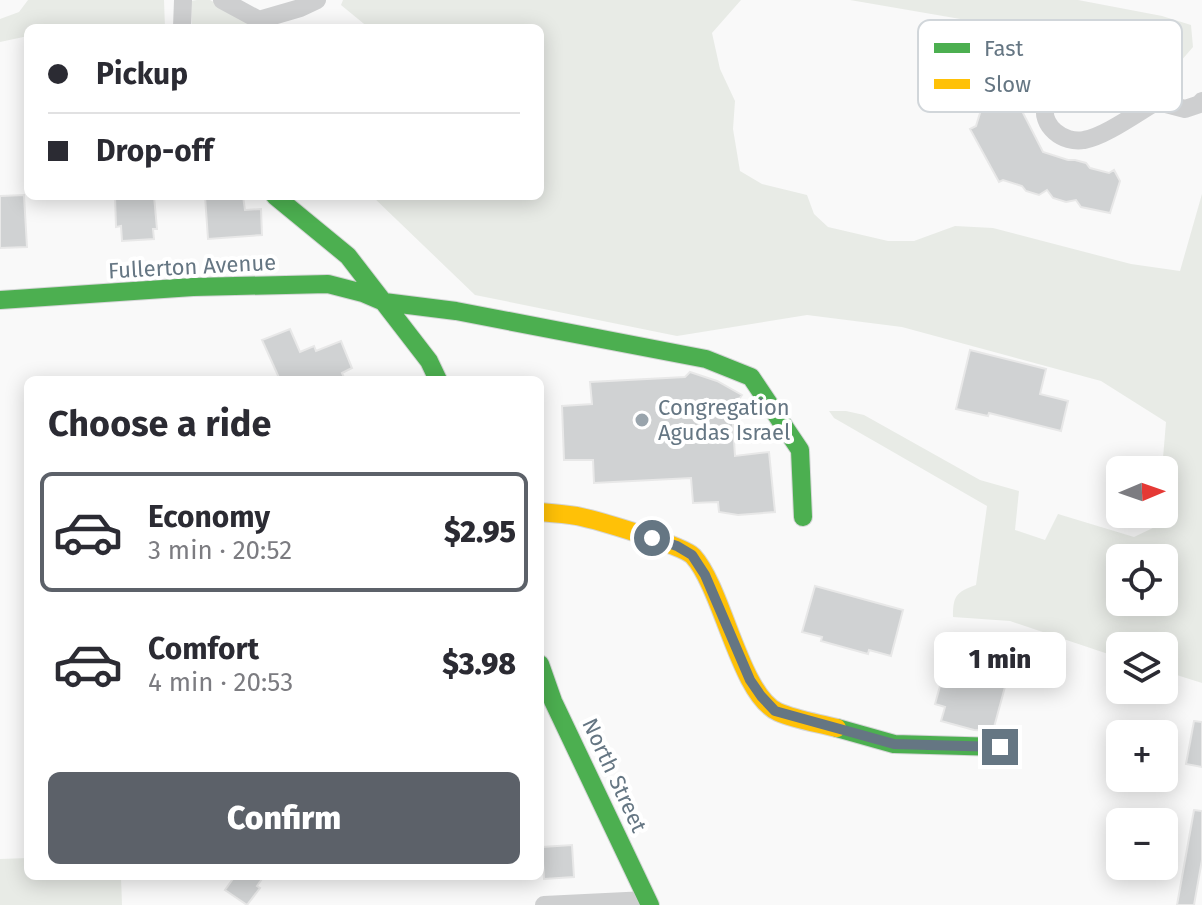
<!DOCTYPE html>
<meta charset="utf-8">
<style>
:root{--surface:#fff;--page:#f2f2f3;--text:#2b2b33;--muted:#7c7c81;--line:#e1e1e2;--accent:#5c6169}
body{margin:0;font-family:"Fira Sans",sans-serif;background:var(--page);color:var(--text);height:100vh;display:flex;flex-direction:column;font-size:30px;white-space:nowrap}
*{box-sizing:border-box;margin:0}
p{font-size:26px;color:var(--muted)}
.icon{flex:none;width:44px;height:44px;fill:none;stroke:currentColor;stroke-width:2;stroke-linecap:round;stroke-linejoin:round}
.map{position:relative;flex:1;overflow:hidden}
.sheet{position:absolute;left:24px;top:376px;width:520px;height:504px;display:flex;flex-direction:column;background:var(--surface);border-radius:12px;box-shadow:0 4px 20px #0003}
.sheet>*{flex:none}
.top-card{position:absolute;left:24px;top:24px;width:520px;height:176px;border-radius:12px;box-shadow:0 4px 20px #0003;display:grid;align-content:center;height:176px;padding:0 24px;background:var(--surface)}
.needle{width:52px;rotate:88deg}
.controls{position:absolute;left:1106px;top:456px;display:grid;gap:16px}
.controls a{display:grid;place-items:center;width:72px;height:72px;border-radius:12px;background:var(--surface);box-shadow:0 4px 20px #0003;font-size:40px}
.end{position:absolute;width:36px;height:36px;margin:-18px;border:10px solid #657683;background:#fff;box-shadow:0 0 0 4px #fff}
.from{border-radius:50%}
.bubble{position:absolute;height:56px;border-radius:12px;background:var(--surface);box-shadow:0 4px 20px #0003;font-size:26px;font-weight:800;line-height:56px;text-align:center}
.top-card b{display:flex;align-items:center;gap:28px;height:76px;font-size:30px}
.top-card b+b{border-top:2px solid var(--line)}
.top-card i{width:20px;height:20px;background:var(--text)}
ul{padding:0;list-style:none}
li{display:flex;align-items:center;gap:24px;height:120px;margin:0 16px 12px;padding:0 8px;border:4px solid transparent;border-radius:12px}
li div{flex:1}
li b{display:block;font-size:30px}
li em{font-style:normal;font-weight:800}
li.selected{border-color:var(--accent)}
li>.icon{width:72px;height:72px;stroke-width:1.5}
h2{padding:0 24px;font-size:36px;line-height:96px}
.action{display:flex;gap:16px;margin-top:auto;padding:16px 24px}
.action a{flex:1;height:92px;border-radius:12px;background:var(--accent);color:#fff;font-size:32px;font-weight:800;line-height:92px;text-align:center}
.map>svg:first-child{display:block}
.green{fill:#e8ebe6;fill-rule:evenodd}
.building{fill:#d0d2d3;stroke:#e8e8e8;stroke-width:2}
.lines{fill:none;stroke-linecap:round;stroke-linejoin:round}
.fast-casing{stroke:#d5d6d7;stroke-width:20}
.slow-casing{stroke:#d5d6d7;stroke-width:20}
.street{stroke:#cecfd0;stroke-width:18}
.fast{stroke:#4caf50;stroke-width:18}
.slow{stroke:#ffc107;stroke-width:18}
.route{stroke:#657683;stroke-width:10}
.poi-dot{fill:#99a4ac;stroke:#fff;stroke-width:3}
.labels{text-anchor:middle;stroke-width:8;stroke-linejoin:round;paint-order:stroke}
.street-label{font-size:22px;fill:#657683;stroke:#fff}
.poi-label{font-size:22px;fill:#657683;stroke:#fff;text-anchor:start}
.key{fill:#fff;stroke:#d1d6da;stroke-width:2}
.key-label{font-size:22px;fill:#657683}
</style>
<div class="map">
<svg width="1202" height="905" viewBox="0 0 1202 905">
<rect width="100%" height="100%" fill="#f9f9f9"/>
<!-- green -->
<path class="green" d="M 28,0 L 164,0 L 165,28 L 28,28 L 28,36 L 0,42 L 0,19 L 19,12 Z
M 197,0 L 210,0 L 254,24 L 275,26 L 277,28 L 192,28 L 191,1 Z
M 343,0 L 741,0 L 712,33 L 720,69 L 735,101 L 733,129 L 740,171 L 762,184 L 807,195 L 814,214 L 828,227 L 888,241 L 914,241 L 955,226 L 993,228 L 1131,264 L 1180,271 L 1202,194 L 1202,683 L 1164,671 L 1164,646 L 1120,646 L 1120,658 L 1010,621 L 953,617 C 953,596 956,592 976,585 L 987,506 L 834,418 L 829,411 L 846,411 L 864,415 L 980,480 L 1019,491 L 1015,530 L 1045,540 L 1058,514 L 1134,537 L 1157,526 L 1158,514 L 1164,514 L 1164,470 L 1162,470 L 1166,422 L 1101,381 L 902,327 L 807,315 L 677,336 L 475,295 L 372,196 L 540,196 L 540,28 L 369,28 L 341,5 ZM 1164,558 L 1164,602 L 1120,602 L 1120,558 Z
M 850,0 L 1078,0 L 1162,16 L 1191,25 L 1193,47 L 1174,69 L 972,21 Z
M 28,858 L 28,876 L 121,876 L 122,905 L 0,905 L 0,859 Z"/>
<!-- building -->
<path class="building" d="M 997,53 L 1034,65 L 1026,87 L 1028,93 L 1023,113 L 1043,152 L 1068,160 L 1075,160 L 1086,163 L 1090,168 L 1109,173 L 1114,170 L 1120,181 L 1110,213 L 1081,207 L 1076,200 L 1066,202 L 1053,198 L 1047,190 L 1039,195 L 1026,191 L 1022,186 L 1003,180 L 999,182 L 970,129 L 976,126 L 980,113 L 978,106 L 988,84 L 986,79 L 989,69 L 995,62 Z
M 24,195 L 27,247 L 0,248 L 0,196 Z
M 115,196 L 154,196 L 157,229 L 153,229 L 154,239 L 122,241 L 121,226 L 116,227 Z
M 205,196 L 243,196 L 245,210 L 261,209 L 262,235 L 208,239 Z
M 290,329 L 300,352 L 314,346 L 316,351 L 341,341 L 352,368 L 342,373 L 345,380 L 280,380 L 262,340 Z
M 970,350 L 1046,369 L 1040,394 L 1068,401 L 1061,431 L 989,413 L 988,416 L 956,409 Z
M 690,372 L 717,381 L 742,395 L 732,409 L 735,456 L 769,452 L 775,512 L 738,515 L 719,512 L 718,502 L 693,503 L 691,478 L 594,483 L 593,460 L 564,460 L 562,406 L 592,404 L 590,382 L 685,377 Z
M 815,586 L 903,610 L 891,656 L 869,650 L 868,654 L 821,641 L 822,637 L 802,632 Z
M 964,636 L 1015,650 L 993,731 L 974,730 L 941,721 L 945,707 L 935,704 L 945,668 L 954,671 Z
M 1194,721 L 1202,722 L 1202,767 L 1186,764 Z
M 1194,810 L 1202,811 L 1202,860 L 1194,905 L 1177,905 Z
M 572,845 L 574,877 L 544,879 L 542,847 Z
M 235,876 L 264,876 L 257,886 L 260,888 L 247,905 L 225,890 Z"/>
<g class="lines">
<defs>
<path id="fast" d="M 275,196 L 348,256 L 429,361 L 438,380
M 0,300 L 193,287 L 328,284 L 363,293 L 384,302 L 456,311 L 706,359 L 751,377 L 800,450 L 803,517
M 540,664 L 553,701 L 650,905
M 837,728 L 894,744 L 1000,747"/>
<path id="slow" d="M 540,512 C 552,513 565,514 577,516 C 596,520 682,545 693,556 C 723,589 740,695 778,712 C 796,720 818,723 837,728"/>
</defs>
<!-- fast casing -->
<use href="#fast" class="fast-casing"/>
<!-- slow casing -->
<use href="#slow" class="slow-casing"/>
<!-- street -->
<path class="street" d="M 222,0 L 259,20 L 300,8 L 317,0
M 182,28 L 183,0
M 1156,102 C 1137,113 1104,137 1084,140 C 1064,144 1039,126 1046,103 C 1050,91 1064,85 1074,80 L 1185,109 L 1200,104 L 1202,101
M 544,905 L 647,900"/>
<!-- fast -->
<use href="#fast" class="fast"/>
<!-- slow -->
<use href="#slow" class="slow"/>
</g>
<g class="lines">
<!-- route -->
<path class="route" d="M 652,538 L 677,546 L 692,555 L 705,575 L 750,680 L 761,696 L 775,711 L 894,744 L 1000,747"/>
</g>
<!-- markers -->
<circle class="poi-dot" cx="642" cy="420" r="8"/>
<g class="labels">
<!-- street labels -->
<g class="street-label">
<text transform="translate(192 266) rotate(-3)" y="8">Fullerton Avenue</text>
<text transform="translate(615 775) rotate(65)" y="8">North Street</text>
</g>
<!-- poi labels -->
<g class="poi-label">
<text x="658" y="415">Congregation<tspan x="658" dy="25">Agudas Israel</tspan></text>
</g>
</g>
<!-- legend -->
<rect x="918" y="20" width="264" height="92" rx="12" class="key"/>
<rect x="934" y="43" width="36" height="10" fill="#4caf50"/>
<rect x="934" y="79" width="36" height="10" fill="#ffc107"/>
<g class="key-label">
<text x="984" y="56">Fast</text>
<text x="984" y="92">Slow</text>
</g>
</svg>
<div class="controls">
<a><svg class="needle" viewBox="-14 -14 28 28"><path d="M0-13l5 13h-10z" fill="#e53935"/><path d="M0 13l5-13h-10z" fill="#7c7c81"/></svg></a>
<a><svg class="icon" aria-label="locate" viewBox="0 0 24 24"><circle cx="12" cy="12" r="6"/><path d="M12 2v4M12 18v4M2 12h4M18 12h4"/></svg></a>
<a><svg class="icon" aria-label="layers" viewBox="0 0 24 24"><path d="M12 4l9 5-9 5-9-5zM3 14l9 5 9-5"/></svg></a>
<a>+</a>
<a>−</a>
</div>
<i class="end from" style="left:652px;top:538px"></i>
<i class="end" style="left:1000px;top:747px"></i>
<div class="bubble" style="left:934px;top:632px;width:132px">1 min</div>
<div class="top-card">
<b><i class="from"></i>Pickup</b>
<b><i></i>Drop-off</b>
</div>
<section class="sheet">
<h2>Choose a ride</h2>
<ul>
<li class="selected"><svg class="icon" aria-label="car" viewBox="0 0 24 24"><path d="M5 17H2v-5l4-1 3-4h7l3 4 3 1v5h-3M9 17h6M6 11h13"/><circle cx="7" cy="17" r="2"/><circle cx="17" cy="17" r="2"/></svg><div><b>Economy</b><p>3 min · 20:52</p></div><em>$2.95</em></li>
<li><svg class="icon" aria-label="car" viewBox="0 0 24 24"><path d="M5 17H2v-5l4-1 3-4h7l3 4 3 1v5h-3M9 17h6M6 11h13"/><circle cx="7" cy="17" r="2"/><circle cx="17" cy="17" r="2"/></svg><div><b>Comfort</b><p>4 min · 20:53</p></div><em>$3.98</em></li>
</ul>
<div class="action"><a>Confirm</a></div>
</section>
</div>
